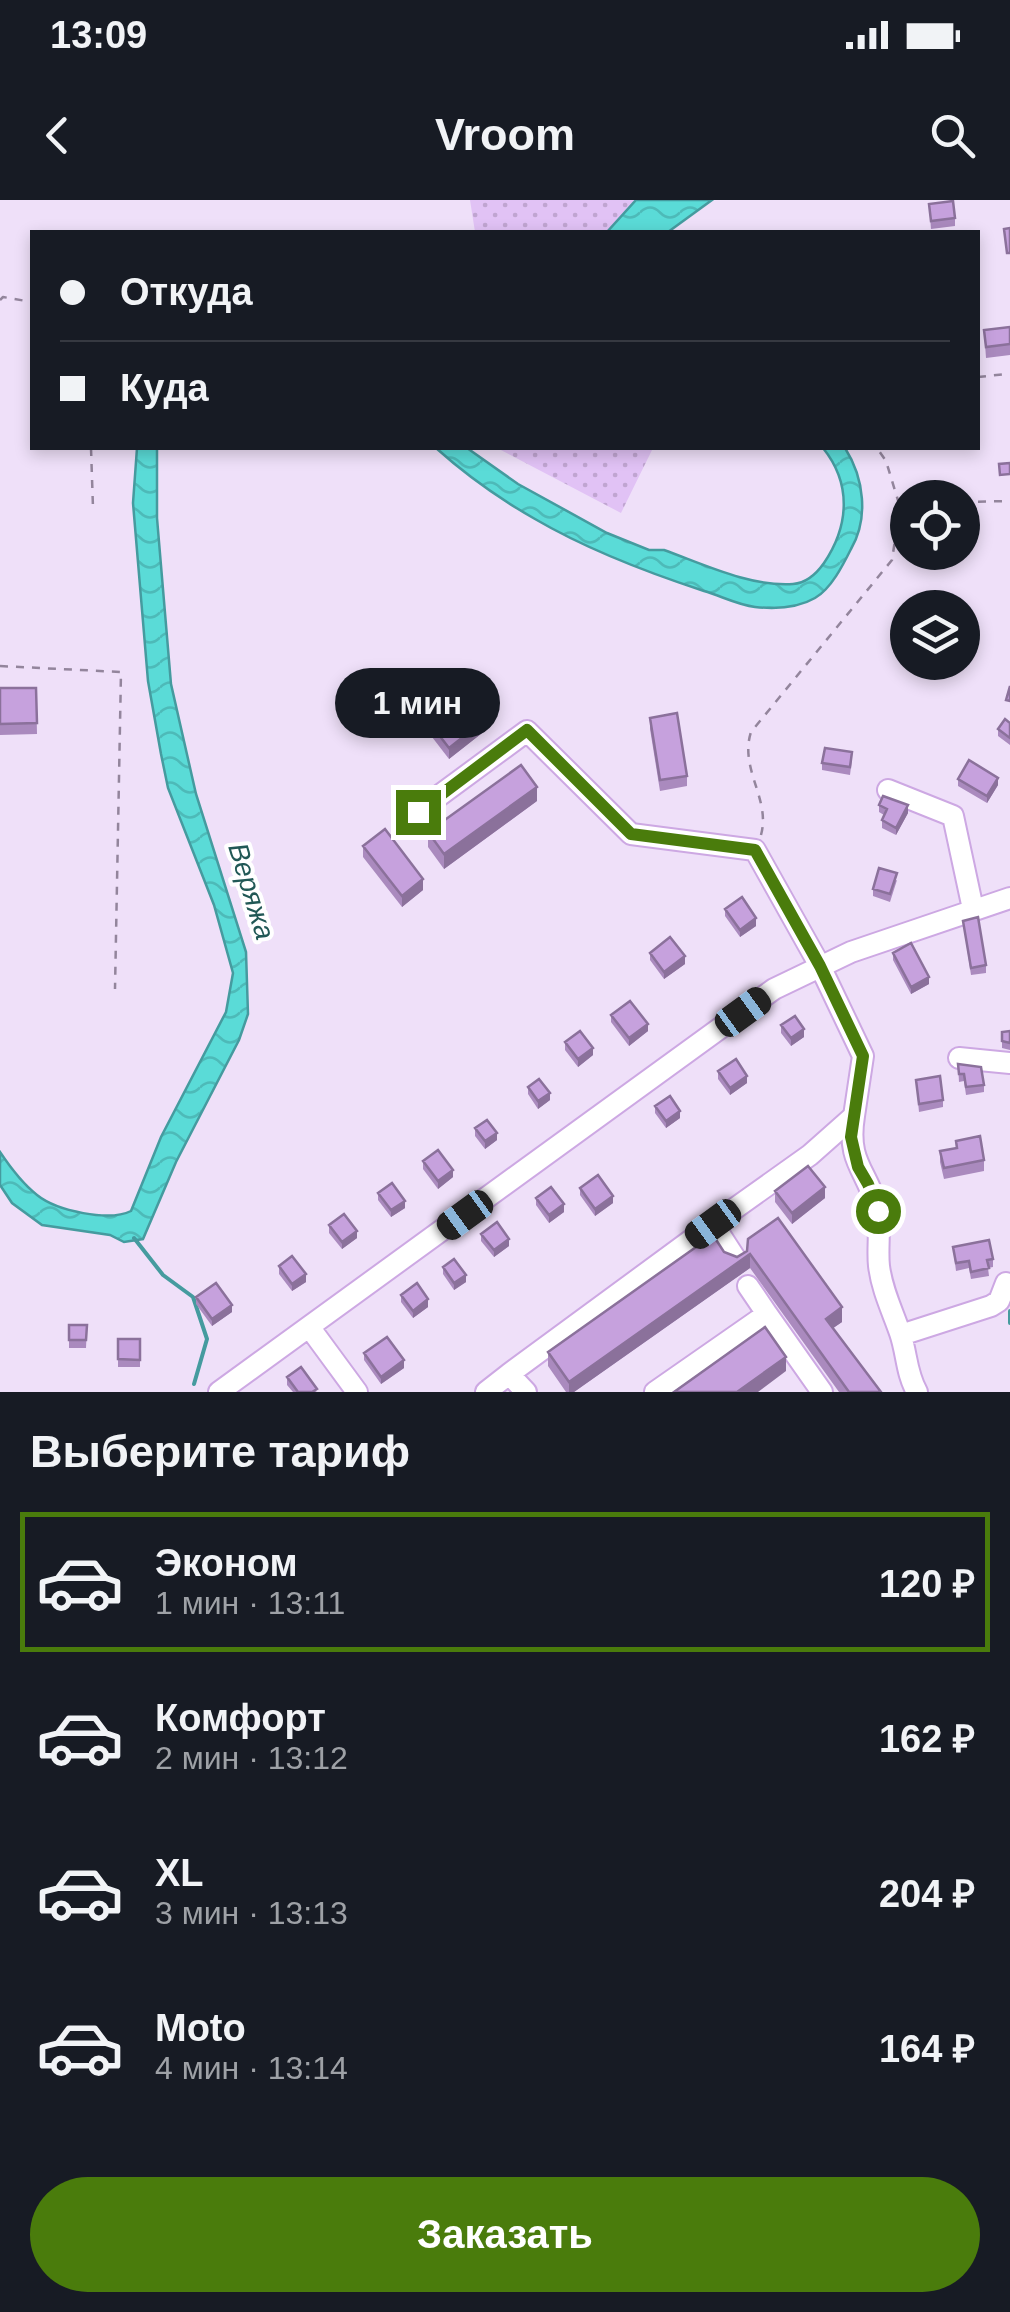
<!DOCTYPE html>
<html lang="ru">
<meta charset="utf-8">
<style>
:root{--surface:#171b24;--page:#20242c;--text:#f1f3f6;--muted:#9ea1a6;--line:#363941;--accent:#4a7c0c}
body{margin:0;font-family:Arial,sans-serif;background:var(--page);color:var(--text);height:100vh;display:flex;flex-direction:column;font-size:38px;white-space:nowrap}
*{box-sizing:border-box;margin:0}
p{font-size:32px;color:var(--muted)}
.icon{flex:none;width:55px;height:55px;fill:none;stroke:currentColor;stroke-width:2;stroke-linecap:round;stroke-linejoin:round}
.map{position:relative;height:1192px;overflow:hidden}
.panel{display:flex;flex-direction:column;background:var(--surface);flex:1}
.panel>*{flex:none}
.top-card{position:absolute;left:30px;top:30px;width:950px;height:220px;border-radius:0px;box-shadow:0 5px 15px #0003;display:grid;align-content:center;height:220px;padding:0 30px;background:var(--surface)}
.controls{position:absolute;left:890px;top:280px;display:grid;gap:20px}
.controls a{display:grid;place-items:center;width:90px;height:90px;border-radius:50%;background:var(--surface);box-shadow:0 5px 15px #0003;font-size:50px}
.end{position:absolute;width:45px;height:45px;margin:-22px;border:12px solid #4a7c0c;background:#fff;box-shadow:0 0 0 5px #fff}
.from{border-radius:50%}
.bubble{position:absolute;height:70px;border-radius:35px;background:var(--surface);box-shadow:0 5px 15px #0003;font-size:32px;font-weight:600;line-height:70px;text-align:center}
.car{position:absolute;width:30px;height:60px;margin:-30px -15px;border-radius:12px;box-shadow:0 0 8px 2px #0007;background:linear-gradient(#222 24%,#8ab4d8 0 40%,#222 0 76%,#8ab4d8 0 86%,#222 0)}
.top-card b{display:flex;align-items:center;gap:35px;height:95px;font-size:38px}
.top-card b+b{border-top:2px solid var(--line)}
.top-card i{width:25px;height:25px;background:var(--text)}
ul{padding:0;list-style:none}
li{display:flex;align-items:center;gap:30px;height:140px;margin:0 20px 15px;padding:0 10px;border:5px solid transparent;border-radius:0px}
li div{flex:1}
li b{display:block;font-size:38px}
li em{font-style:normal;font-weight:600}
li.selected{border-color:var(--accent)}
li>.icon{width:90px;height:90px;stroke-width:1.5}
h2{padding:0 30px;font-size:45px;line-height:120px}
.button{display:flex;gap:20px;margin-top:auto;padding:20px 30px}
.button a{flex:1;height:115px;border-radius:60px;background:var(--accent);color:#fff;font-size:40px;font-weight:600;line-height:115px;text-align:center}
.status{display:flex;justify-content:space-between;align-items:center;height:70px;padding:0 50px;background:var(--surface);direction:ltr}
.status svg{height:28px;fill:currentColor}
header{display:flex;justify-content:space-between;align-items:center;height:130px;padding:0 30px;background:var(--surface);font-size:45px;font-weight:600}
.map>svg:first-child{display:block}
.green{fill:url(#green-dots)}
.water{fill:url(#water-waves);stroke:#459b9f;stroke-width:2.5}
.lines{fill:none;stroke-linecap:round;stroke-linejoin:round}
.stream{stroke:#459b9f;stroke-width:4}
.minor-casing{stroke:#cda8e3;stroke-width:24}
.path{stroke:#93859c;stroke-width:2.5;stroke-dasharray:8 8;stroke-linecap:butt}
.minor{stroke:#fff;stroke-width:20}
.wall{fill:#aa8abe}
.shaded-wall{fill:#8b719b}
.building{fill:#c6a1dd;stroke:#8b719b;stroke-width:2.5}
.route{stroke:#4a7c0c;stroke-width:12}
.labels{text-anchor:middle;stroke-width:8;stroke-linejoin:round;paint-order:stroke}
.water-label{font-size:28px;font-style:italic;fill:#215856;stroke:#fff}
</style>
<div class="status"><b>13:09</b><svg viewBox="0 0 49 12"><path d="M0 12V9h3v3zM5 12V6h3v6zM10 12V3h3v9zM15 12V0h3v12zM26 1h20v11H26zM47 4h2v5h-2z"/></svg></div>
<header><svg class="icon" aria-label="back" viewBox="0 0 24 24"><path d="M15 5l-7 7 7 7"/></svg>Vroom<svg class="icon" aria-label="search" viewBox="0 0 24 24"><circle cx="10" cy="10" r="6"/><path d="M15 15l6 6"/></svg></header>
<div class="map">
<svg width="1010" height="1192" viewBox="0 0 1010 1192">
<defs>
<pattern id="green-dots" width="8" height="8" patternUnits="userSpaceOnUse" patternTransform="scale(2.5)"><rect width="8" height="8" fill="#e1c2f5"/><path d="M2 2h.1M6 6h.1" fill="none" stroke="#c0a5d1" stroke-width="1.8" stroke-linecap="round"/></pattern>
<pattern id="water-waves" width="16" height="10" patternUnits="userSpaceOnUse" patternTransform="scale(2.5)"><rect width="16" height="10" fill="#5adbd7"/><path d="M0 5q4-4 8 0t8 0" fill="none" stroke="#4dbab8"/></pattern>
</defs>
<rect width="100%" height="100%" fill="#efe0f9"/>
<!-- green -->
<path class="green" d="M 470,0 L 641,0 L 610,32 L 475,32 Z
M 497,248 L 653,248 L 621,313 Z"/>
<!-- water -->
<path class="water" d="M 636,0 L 712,0 L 668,32 L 607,32 Z
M 137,248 L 157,248 L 157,318 L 171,484 L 196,594 L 246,752 L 248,814 L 239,840 L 176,962 L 143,1039 L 124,1042 L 110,1035 L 42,1025 L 12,1003 L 0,985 L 0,952 C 10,967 23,984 37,995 C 57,1011 109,1022 131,1011 L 161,937 L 226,812 L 233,773 L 214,705 L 168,588 L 161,554 L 148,481 L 133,303 Z
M 436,248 L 467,248 L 518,284 L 607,333 L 649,350 L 664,350 C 703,364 750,387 793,384 C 806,383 817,373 824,363 C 849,326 852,284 823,248 L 845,248 C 864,278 869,318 851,349 C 843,365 831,389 815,398 C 798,408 775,409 755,407 C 738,405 721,396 704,391 C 646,372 588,350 535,319 C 500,299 466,275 436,248 Z"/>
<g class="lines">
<!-- stream -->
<path class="stream" d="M 134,1038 L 163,1075 L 193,1097 L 207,1139 L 194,1184
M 1010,1111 L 1010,1123"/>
<defs>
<path id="minor" d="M 888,590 L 953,616 L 973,709
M 417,612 L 527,531 L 631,634 L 755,650 L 820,766 L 863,856 L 854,916 L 810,955 L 713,1024 L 735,1058
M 959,858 L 1010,863
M 854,916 C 846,966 870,971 877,1012 C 881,1029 877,1048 879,1066 C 882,1090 892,1110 900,1133 C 907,1153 906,1173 917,1192
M 748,1086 L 767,1114
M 310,1128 L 357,1192
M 901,1135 L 991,1106 L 999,1101 L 1006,1083
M 509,1174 L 713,1024
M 219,1192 L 774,789 L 851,752 L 1010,698
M 486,1192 L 509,1174 L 526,1192
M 655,1192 L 767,1114 L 822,1192"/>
</defs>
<!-- minor casing -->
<use href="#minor" class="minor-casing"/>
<!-- path -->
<path class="path" d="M 0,100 L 3,97 L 32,102
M 978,177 L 1007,174
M 91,248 L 93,308
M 962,302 L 1010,301
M 0,466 L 121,472 L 115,789
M 761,635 C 771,599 739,569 751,532 L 892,360 L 900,307 L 886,261 L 877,248"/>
<!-- minor -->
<use href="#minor" class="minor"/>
</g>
<!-- wall -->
<path class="wall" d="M 929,4 L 955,18 L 955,26 L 931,29 Z
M 1010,127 L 1010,155 L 986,158 L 984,130 Z
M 0,488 L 36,488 L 37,534 L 0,535 Z
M 650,518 L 687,576 L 687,586 L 660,591 L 650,529 Z
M 1010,523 L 1010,545 L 998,536 L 998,529 Z
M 432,526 L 491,526 L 449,559 L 432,537 Z
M 852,559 L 850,575 L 822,570 L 822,563 Z
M 958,579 L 998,585 L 987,603 L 958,586 Z
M 537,601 L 444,669 L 428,647 L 428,632 Z
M 879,605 L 908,613 L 896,635 L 882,628 L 882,620 L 884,615 L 879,612 Z
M 363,646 L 423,690 L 402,707 L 363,657 Z
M 897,680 L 890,702 L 873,696 L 873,689 Z
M 725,709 L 756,726 L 740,737 L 725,716 Z
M 963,721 L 986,765 L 986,773 L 971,775 Z
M 650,753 L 685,764 L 664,779 L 650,760 Z
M 893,753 L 929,784 L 911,794 L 893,760 Z
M 611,815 L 648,831 L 629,846 L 611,822 Z
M 781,825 L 804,837 L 791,846 L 781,833 Z
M 1010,831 L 1010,850 L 1002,848 L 1002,832 Z
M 565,842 L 593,855 L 578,867 L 565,850 Z
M 958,864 L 984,885 L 984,892 L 966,895 L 964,881 L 959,882 Z
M 718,871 L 747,883 L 730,895 L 718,879 Z
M 916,880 L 943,900 L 943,907 L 919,912 Z
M 528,887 L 550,900 L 538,909 L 528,894 Z
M 655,906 L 680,918 L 666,928 L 655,913 Z
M 475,928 L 497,940 L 485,949 L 475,936 Z
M 956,941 L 984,960 L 984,971 L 944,979 L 940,962 L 940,951 L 956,948 Z
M 423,961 L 453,977 L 438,989 L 423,969 Z
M 580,988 L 613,1003 L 595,1016 L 580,995 Z
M 775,991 L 825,998 L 792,1024 L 775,1002 Z
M 378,993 L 405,1008 L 391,1017 L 378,1000 Z
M 536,998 L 564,1012 L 549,1023 L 536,1005 Z
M 329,1025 L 357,1038 L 342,1049 L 329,1033 Z
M 481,1034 L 509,1046 L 494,1057 L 481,1041 Z
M 953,1047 L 993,1059 L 993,1067 L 988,1068 L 989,1076 L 971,1079 L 969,1068 L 956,1071 Z
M 747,1051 L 842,1122 L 833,1128 L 881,1192 L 839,1192 L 750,1068 L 574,1192 L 566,1192 L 548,1166 L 548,1152 L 724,1052 L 737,1057 Z
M 279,1066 L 306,1082 L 292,1091 L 279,1074 Z
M 443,1067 L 466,1082 L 454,1090 L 443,1074 Z
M 401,1095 L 428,1107 L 413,1118 L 401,1102 Z
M 196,1097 L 232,1112 L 212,1126 L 196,1104 Z
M 69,1125 L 87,1125 L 86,1148 L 69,1148 Z
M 118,1139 L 140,1139 L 140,1167 L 118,1167 Z
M 364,1153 L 404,1168 L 381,1184 L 364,1160 Z
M 287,1177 L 317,1192 L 293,1192 L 287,1185 Z"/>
<!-- shaded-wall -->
<path class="shaded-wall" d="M 491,515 L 491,526 L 449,559 L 449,548 Z
M 998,578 L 998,585 L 987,603 L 987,596 Z
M 537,587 L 537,601 L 444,669 L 444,654 Z
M 908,605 L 908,613 L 896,635 L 896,628 Z
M 423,679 L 423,690 L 402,707 L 402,696 Z
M 756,718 L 756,726 L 740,737 L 740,730 Z
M 685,756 L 685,764 L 664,779 L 664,772 Z
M 929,777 L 929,784 L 911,794 L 911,787 Z
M 648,824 L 648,831 L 629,846 L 629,838 Z
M 804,829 L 804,837 L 791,846 L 791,838 Z
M 593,848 L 593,855 L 578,867 L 578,859 Z
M 747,876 L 747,883 L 730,895 L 730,888 Z
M 550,893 L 550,900 L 538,909 L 538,901 Z
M 680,911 L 680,918 L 666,928 L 666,921 Z
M 497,933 L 497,940 L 485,949 L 485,941 Z
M 453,970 L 453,977 L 438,989 L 438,981 Z
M 825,987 L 825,998 L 792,1024 L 792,1013 Z
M 613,996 L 613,1003 L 595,1016 L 595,1009 Z
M 405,1001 L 405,1008 L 391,1017 L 391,1010 Z
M 564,1004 L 564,1012 L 549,1023 L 549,1015 Z
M 357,1031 L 357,1038 L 342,1049 L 342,1042 Z
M 509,1039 L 509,1046 L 494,1057 L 494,1050 Z
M 750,1054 L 750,1068 L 574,1192 L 569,1192 L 569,1182 Z
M 306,1074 L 306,1082 L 292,1091 L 292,1084 Z
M 466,1075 L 466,1082 L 454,1090 L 454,1083 Z
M 428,1099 L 428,1107 L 413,1118 L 413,1111 Z
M 232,1105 L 232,1112 L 212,1126 L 212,1119 Z
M 842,1107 L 842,1122 L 826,1133 L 826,1119 Z
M 786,1157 L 786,1171 L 758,1192 L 737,1192 Z
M 404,1160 L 404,1168 L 381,1184 L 381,1177 Z"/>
<!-- building -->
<path class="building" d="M 953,1 L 955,18 L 931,21 L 929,4 Z
M 1010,28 L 1010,53 L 1007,53 L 1004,29 Z
M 1010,127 L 1010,144 L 986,147 L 984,130 Z
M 1010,263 L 1010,274 L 1000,275 L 999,264 Z
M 1010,486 L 1010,501 L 1006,500 Z
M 0,488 L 36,488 L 37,523 L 0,524 Z
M 474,494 L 491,515 L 449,548 L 432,526 Z
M 677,513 L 687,576 L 660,580 L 650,518 Z
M 1005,519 L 1010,523 L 1010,538 L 998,529 Z
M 825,548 L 852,552 L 850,567 L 822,563 Z
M 969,560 L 998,578 L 987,596 L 958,579 Z
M 521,565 L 537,587 L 444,654 L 428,632 Z
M 883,596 L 908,605 L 896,628 L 882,620 L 887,609 L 879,605 Z
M 385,629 L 423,679 L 402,696 L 363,646 Z
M 879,668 L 897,673 L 890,694 L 873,689 Z
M 742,697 L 756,718 L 740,730 L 725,709 Z
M 978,717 L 986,765 L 971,768 L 963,721 Z
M 670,737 L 685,756 L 664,772 L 650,753 Z
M 911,743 L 929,777 L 911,787 L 893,753 Z
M 630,801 L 648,824 L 629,838 L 611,815 Z
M 795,816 L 804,829 L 791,838 L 781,825 Z
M 580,831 L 593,848 L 578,859 L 565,842 Z
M 1010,831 L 1010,843 L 1002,841 L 1002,832 Z
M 736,859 L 747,876 L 730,888 L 718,871 Z
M 958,864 L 981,867 L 984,885 L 966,887 L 964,874 L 959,874 Z
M 940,876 L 943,900 L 919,904 L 916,880 Z
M 539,879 L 550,893 L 538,901 L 528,887 Z
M 670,896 L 680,911 L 666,921 L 655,906 Z
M 487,920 L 497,933 L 485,941 L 475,928 Z
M 980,936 L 984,960 L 944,968 L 940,951 L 957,948 L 956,941 Z
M 438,950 L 453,970 L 438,981 L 423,961 Z
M 808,966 L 825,987 L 792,1013 L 775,991 Z
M 598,975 L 613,996 L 595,1009 L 580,988 Z
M 392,983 L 405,1001 L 391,1010 L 378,993 Z
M 551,987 L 564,1004 L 549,1015 L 536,998 Z
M 344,1014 L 357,1031 L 342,1042 L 329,1025 Z
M 778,1018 L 842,1107 L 826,1119 L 881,1192 L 849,1192 L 750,1054 L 569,1182 L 548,1152 L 713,1035 L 724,1052 L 737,1057 L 747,1051 L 748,1039 Z
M 497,1022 L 509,1039 L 494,1050 L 481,1034 Z
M 989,1040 L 993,1059 L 987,1060 L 989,1068 L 971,1072 L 969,1061 L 956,1063 L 953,1047 Z
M 292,1056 L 306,1074 L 292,1084 L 279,1066 Z
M 454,1059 L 466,1075 L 454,1083 L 443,1067 Z
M 216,1083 L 232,1105 L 212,1119 L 196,1097 Z
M 417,1083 L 428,1099 L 413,1111 L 401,1095 Z
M 69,1125 L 87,1125 L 86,1140 L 69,1140 Z
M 765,1127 L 786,1157 L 737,1192 L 674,1192 Z
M 387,1137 L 404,1160 L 381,1177 L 364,1153 Z
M 118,1139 L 140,1139 L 140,1160 L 118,1159 Z
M 301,1167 L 317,1189 L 312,1192 L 298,1192 L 287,1177 Z"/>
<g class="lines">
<!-- route -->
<path class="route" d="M 418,612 L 527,530 L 631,634 L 755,650 L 820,766 L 863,856 L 851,937 L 858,967 L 868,984 L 878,1011"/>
</g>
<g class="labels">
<!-- water labels -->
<g class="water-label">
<text transform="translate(252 691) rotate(73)" y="10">Веряжа</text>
</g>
</g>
</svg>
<div class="controls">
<a><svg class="icon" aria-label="locate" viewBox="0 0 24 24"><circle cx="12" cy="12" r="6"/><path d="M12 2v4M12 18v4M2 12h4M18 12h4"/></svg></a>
<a><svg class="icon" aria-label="layers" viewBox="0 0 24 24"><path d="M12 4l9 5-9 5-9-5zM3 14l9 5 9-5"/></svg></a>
</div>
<i class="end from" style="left:878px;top:1011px"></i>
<i class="end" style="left:418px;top:612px"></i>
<div class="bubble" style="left:335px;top:468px;width:165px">1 мин</div>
<i class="car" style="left:743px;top:812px;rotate:54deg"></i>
<i class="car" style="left:465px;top:1015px;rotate:234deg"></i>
<i class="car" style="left:713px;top:1024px;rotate:234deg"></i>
<div class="top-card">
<b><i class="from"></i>Откуда</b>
<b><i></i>Куда</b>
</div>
</div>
<section class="panel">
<h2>Выберите тариф</h2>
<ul>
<li class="selected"><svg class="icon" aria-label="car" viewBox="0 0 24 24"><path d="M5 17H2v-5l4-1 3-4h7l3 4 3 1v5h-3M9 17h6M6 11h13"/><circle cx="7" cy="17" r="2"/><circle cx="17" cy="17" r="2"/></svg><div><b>Эконом</b><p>1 мин · 13:11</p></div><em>120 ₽</em></li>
<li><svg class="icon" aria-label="car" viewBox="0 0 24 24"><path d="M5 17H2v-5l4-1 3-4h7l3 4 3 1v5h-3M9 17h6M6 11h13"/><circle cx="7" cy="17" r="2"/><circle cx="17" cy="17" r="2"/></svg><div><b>Комфорт</b><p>2 мин · 13:12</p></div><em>162 ₽</em></li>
<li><svg class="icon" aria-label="car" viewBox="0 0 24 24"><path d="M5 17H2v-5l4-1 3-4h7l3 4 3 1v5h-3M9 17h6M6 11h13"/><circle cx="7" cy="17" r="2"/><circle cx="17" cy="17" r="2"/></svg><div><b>XL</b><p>3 мин · 13:13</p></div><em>204 ₽</em></li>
<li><svg class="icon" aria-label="car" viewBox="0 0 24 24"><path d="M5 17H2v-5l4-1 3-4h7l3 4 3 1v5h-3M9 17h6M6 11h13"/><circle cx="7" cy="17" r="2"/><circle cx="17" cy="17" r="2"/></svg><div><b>Moto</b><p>4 мин · 13:14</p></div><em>164 ₽</em></li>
</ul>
<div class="button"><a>Заказать</a></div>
</section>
